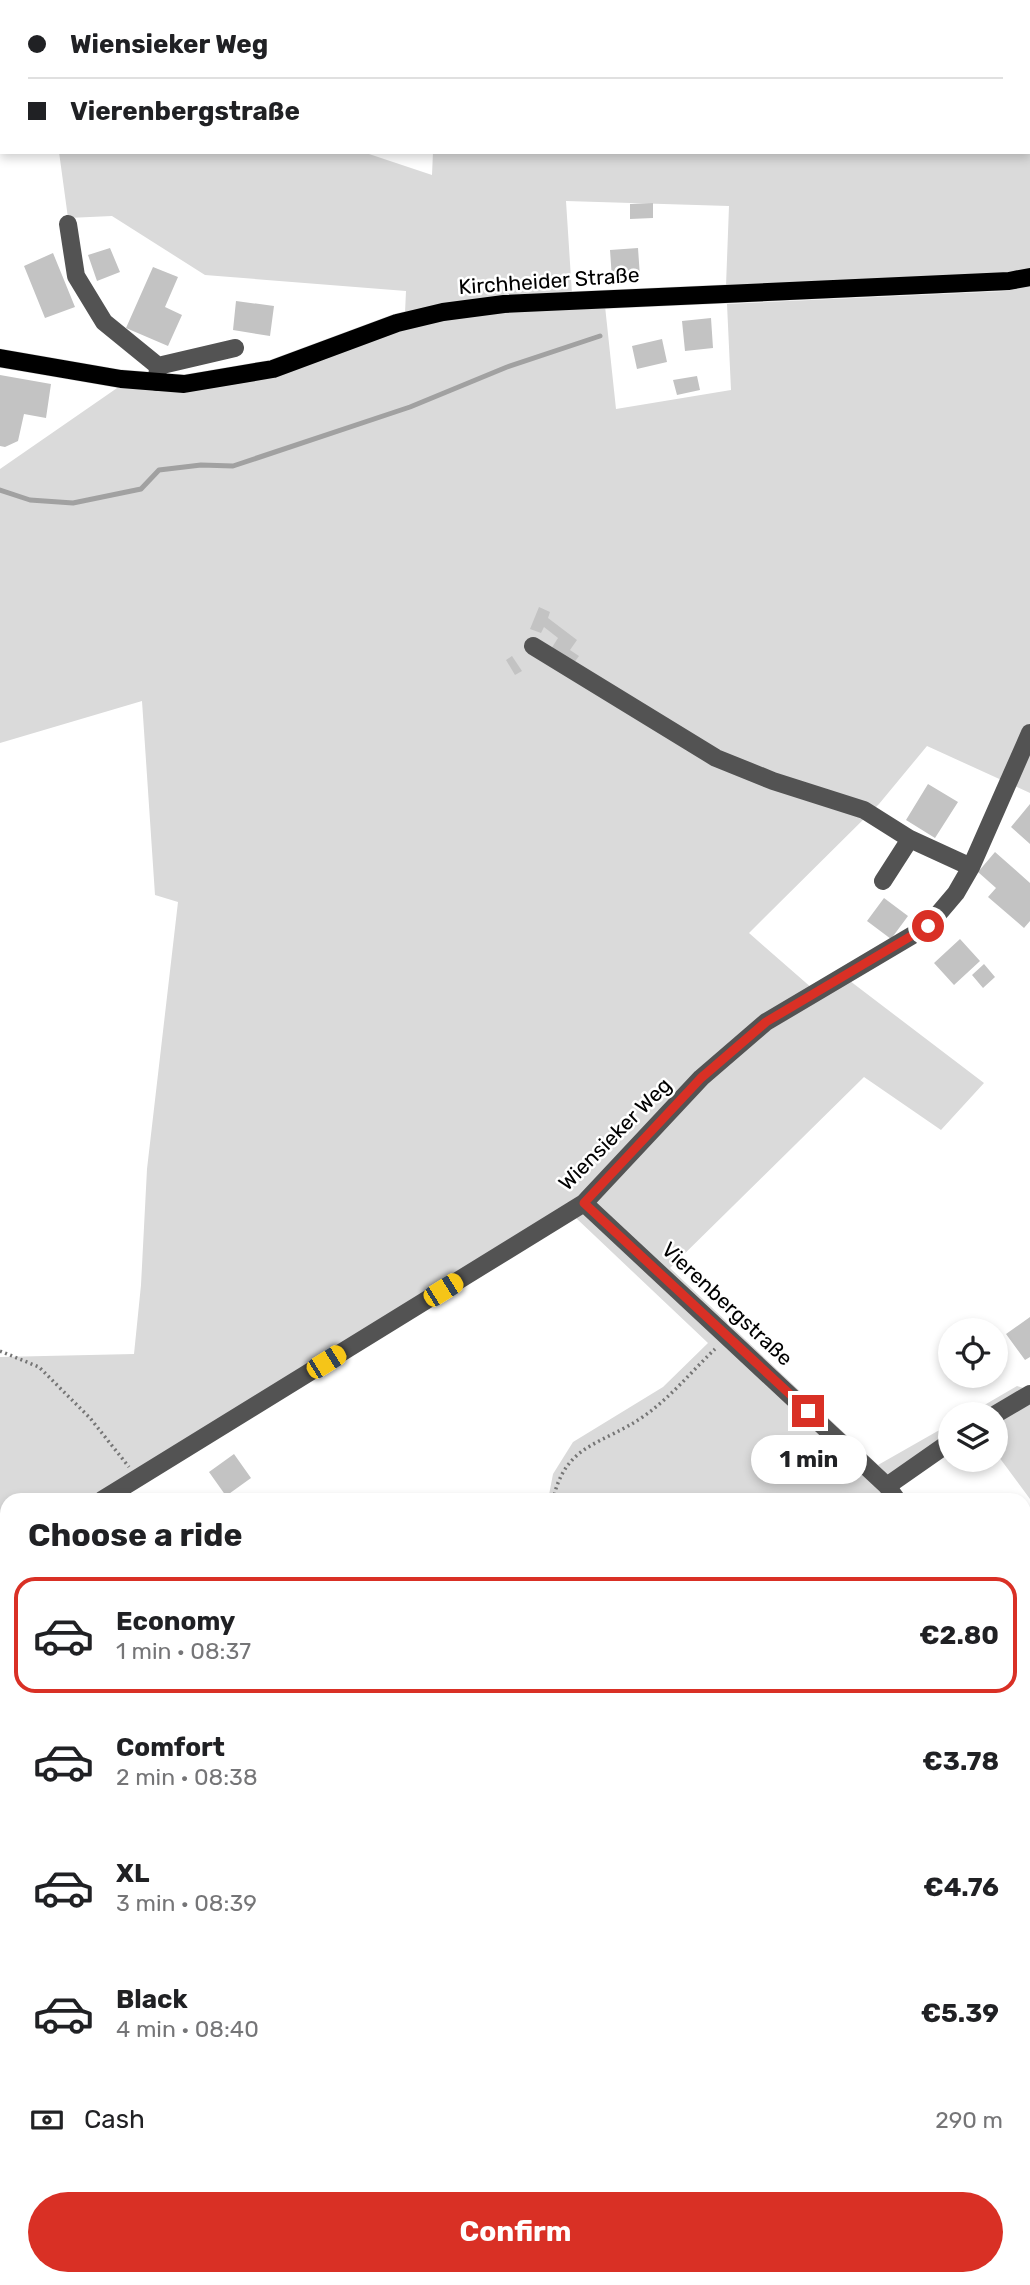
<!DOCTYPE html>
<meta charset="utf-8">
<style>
:root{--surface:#fff;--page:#f6f6f6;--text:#202124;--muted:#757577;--line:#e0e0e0;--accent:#d93025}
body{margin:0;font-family:Rubik,sans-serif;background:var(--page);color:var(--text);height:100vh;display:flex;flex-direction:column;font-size:26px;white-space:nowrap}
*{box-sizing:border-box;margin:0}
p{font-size:23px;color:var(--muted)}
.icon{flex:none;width:38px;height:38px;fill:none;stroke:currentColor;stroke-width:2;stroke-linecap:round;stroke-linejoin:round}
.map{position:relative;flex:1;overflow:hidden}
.panel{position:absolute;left:0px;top:1493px;width:1031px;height:793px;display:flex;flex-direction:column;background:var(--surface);border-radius:21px 21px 0 0;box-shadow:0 4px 10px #0003}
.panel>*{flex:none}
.top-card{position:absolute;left:0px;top:0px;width:1031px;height:154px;box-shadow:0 4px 10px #0003;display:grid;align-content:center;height:154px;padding:0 28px;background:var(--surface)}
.tools{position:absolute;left:938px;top:1318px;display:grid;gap:14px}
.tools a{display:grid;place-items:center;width:70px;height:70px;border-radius:50%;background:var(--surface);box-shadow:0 4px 10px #0003;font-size:35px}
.end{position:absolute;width:32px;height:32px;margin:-16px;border:9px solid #d93025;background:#fff;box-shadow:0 0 0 4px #fff}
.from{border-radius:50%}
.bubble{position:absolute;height:49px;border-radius:24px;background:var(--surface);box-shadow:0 4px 10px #0003;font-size:23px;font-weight:700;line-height:49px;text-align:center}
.car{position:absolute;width:21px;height:42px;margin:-21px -10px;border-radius:9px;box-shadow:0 0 5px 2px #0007;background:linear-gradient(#f5c518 24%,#345 0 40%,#f5c518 0 76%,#345 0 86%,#f5c518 0)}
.top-card b{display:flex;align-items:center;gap:24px;height:66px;font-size:26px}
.top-card b+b{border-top:2px solid var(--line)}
.top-card i{width:18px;height:18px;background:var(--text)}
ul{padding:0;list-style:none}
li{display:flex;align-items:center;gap:21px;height:116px;margin:0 14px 10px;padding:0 14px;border:4px solid transparent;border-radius:21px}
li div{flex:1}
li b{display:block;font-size:26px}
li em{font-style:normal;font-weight:700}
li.active{border-color:var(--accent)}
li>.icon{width:63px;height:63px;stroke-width:1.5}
h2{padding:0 28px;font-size:32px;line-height:84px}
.pay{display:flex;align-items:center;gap:18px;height:77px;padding:0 28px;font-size:26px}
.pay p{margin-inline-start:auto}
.action{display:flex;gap:14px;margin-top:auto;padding:14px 28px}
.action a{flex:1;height:80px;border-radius:42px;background:var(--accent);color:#fff;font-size:28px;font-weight:700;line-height:80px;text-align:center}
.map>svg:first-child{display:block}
.green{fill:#dadada}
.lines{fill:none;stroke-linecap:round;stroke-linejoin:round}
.stream{stroke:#a1a1a1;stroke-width:5}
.building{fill:#c3c3c3}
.major-casing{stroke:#dbdbdb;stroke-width:19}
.path{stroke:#757575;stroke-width:3.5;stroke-dasharray:2 3.5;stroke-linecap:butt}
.minor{stroke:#535353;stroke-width:18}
.major{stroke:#000;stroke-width:18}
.route{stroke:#d93025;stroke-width:9}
.labels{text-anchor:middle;stroke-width:5;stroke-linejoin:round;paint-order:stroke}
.street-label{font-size:21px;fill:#000;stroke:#fff}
</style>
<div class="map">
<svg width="1030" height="2285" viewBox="0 0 1030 2285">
<rect width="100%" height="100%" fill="#fff"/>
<!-- green -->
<path class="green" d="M 432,0 L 1030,0 L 1030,268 L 1005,273 L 726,286 L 729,206 L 566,201 L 572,294 L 405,313 L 406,291 L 205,275 L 112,216 L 68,218 L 59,152 L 363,152 L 432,175 L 433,152 L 1029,152 L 1029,2 Z
M 1030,286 L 1030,793 L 927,746 L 879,804 L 749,933 L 813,989 L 770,1015 L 580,1199 L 98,1500 L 7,1500 L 7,1554 L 0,1558 L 0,1357 L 134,1354 L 141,1285 L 147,1169 L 178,902 L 155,895 L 142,701 L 0,743 L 0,469 L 120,386 L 182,391 L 445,317 L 605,306 L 616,409 L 731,390 L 727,304 L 1006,291 Z
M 850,981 L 984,1083 L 941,1130 L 864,1077 L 670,1268 L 878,1465 L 950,1424 L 950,1448 L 893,1484 L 903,1500 L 548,1500 L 553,1474 L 573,1442 L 663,1387 L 708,1343 L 576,1218 L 703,1086 L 765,1033 Z
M 1017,1386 L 1030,1390 L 1030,1499 L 996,1453 L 996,1414 L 969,1414 Z
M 1024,2085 L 1030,2089 L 1030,2261 L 1024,2264 Z
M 749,2278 L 1006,2278 L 1006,2279 L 999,2285 L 741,2285 Z"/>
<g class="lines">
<!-- stream -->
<path class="stream" d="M 0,490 L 30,500 L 73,503 L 141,489 L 159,470 L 201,465 L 233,466 L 410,407 L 507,367 L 600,336"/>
</g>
<!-- building -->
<path class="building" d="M 653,203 L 653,218 L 630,219 L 630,204 Z
M 110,248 L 120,272 L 97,281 L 88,255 Z
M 638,248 L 640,277 L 612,279 L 610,250 Z
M 53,253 L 75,307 L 45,318 L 24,266 Z
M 153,267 L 178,277 L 165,307 L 182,315 L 168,346 L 126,328 Z
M 236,301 L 274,306 L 270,336 L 233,330 Z
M 711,318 L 713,348 L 685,351 L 682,321 Z
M 662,339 L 667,362 L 637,369 L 632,346 Z
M 0,375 L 51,384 L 46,418 L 24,414 L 18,441 L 5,447 L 0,446 Z
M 697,376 L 700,390 L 677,395 L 673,380 Z
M 539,607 L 550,612 L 548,618 L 577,640 L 570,650 L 579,656 L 573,664 L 551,649 L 558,638 L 544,627 L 541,633 L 530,629 Z
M 512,656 L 522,671 L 515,675 L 506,660 Z
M 928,784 L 958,802 L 935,838 L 906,820 Z
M 1030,804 L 1030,844 L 1011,827 Z
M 995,852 L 1030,883 L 1030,921 L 1024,928 L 988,897 L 996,888 L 978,872 Z
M 884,898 L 908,916 L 891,939 L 867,921 Z
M 960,939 L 980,961 L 954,985 L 934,963 Z
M 984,964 L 995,977 L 983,988 L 972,975 Z
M 1030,1317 L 1030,1357 L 1025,1360 L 1006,1334 Z
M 234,1454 L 251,1478 L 226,1496 L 209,1472 Z"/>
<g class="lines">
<defs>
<path id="major" d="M 0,358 L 121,379 L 184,384 L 273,369 L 397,323 L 443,312 L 504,304 L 1009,281 L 1030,277"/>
</defs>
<!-- major casing -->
<use href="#major" class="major-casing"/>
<!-- path -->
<path class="path" d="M 475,0 L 480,2
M 0,1351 L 39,1367 L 90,1418 L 129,1467
M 553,1500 C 565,1443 603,1445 644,1416 C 670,1398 692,1371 715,1349
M 1024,2268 L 1030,2265
M 252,2285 L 255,2278
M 1004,2285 L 1011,2278"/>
<!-- minor -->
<path class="minor" d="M 1029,9 L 1030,9
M 68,224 L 76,276 L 104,322 L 158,366 L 157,382
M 158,366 L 235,348
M 533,646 L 716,758 L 773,781 L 864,810 L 910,839 L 971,867
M 883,881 L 910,839
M 584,1203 L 887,1486 L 897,1500
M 996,1414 L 1030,1394
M 887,1486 L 950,1442
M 102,1500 L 584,1203 L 701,1078 L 766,1022 L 928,926 L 956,893 L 971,867 L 1030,733
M 0,1561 L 7,1557
M 1024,1653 L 1030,1658
M 1024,1791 L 1030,1789"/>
<!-- major -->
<use href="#major" class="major"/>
</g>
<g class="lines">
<!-- route -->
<path class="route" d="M 808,1411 L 584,1203 L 701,1078 L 766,1022 L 928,926"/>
</g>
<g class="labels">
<!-- street labels -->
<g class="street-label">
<text transform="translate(549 281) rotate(-4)" y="7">Kirchheider Straße</text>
<text transform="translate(615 1134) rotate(-45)" y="7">Wiensieker Weg</text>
<text transform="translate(727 1304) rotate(43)" y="7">Vierenbergstraße</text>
</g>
</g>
</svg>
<div class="tools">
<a><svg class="icon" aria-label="locate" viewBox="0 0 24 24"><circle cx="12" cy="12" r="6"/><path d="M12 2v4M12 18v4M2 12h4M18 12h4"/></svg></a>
<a><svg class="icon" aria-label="layers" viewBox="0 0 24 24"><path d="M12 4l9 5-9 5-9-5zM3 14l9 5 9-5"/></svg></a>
</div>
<i class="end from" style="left:928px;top:926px"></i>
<i class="end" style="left:808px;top:1411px"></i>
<div class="bubble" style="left:751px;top:1435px;width:116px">1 min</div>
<i class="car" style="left:443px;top:1290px;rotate:58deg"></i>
<i class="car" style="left:326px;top:1362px;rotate:58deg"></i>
<div class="top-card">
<b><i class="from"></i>Wiensieker Weg</b>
<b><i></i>Vierenbergstraße</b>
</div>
<section class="panel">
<h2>Choose a ride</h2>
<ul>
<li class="active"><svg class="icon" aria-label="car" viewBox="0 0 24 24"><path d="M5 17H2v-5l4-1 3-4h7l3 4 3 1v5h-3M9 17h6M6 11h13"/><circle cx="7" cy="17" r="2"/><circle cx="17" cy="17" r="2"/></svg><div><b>Economy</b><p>1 min · 08:37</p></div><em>€2.80</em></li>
<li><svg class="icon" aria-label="car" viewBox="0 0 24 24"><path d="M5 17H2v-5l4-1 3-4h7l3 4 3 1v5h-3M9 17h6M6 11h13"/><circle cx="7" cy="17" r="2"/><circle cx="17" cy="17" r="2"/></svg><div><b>Comfort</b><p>2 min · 08:38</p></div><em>€3.78</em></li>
<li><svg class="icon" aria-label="car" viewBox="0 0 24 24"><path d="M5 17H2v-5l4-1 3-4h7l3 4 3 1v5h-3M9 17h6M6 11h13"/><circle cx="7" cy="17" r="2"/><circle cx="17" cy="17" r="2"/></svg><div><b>XL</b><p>3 min · 08:39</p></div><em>€4.76</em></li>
<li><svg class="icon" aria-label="car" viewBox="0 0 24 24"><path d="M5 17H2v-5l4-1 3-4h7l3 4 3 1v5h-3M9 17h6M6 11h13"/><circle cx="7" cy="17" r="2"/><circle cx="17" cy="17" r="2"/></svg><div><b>Black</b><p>4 min · 08:40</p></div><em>€5.39</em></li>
</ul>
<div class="pay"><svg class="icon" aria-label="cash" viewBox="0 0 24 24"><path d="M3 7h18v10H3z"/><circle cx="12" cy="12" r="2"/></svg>Cash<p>290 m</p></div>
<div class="action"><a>Confirm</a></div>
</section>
</div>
